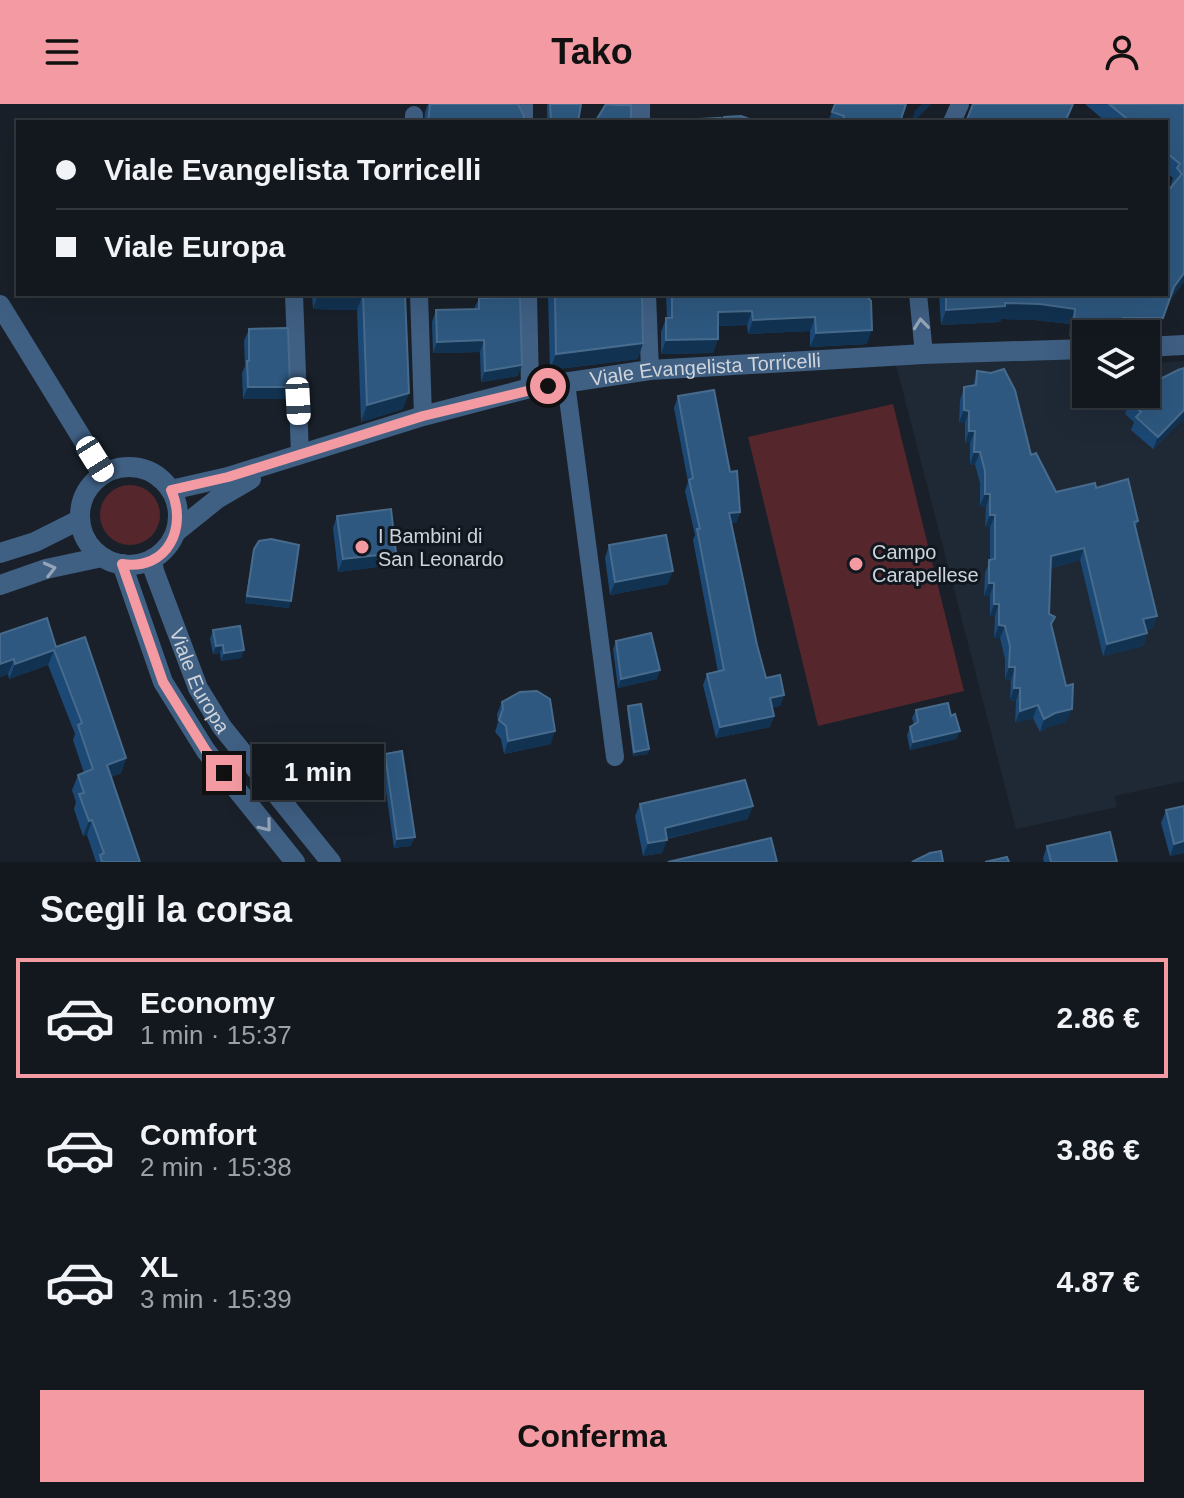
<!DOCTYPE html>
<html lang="it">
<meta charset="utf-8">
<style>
:root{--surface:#13181f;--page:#1c2128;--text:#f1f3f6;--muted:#9da0a4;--line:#32373d;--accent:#f49aa2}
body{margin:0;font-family:Arial,sans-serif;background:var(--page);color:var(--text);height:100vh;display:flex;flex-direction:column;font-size:30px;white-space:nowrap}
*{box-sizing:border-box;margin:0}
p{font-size:26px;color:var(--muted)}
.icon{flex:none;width:44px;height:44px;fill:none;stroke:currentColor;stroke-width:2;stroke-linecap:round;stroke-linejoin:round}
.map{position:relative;height:758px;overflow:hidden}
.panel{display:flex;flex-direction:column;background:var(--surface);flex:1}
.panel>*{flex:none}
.hud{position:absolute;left:16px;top:16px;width:1152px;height:176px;border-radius:0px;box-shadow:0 8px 32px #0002,0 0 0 2px var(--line);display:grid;align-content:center;height:176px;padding:0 40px;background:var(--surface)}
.tools{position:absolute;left:1072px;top:216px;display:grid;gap:16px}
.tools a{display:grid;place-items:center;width:88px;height:88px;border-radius:0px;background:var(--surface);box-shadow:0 8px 32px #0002,0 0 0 2px var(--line);font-size:40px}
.end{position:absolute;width:36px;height:36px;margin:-18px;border:10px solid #f49aa2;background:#111;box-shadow:0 0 0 4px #111}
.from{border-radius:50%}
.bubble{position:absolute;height:56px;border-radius:0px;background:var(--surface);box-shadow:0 8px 32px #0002,0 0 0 2px var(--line);font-size:26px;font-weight:700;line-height:56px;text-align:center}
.car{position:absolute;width:24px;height:48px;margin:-24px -12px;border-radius:10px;box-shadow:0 0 6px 2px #0007;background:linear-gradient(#fff 24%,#345 0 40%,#fff 0 76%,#345 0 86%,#fff 0)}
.hud b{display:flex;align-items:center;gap:28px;height:76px;font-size:30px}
.hud b+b{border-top:2px solid var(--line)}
.hud i{width:20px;height:20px;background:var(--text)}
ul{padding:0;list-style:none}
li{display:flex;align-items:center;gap:24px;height:120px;margin:0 16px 12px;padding:0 24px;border:4px solid transparent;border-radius:0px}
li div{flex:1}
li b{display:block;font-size:30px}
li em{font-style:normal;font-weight:700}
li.current{border-color:var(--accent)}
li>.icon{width:72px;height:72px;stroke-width:1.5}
h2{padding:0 40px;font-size:36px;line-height:96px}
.button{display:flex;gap:16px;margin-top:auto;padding:16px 40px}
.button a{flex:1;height:92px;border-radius:0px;background:var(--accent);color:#111;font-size:32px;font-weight:700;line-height:92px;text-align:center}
header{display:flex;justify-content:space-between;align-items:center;height:104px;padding:0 40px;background:var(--accent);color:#111;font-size:36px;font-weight:700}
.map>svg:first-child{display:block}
.built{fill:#1f2936}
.green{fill:#55262c}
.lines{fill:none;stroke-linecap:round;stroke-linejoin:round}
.minor{stroke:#3f5f83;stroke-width:18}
.tertiary{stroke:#3f5f83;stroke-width:20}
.wall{fill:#1b4874}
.shaded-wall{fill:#123251}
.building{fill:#2e587f;stroke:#476b8d;stroke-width:2}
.oneway{stroke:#95a5b7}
.route{stroke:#f49aa2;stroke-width:10}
.poi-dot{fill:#f49aa2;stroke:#10171f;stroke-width:3}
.labels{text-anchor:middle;stroke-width:6;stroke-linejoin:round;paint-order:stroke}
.street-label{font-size:20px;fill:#cfd4da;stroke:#10171f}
.poi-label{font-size:20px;fill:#cfd4da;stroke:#10171f;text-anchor:start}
</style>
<header><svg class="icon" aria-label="menu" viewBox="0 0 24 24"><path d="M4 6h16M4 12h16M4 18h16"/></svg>Tako<svg class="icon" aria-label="person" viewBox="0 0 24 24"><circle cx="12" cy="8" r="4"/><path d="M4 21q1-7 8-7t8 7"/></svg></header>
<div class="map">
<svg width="1184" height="758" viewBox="0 0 1184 758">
<rect width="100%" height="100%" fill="#192029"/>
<!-- built -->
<path class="built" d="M 1086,255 L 1086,290 L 1146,290 L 1146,260 L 1184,257 L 1184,677 L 1115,692 L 1117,703 L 1016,725 L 896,261 Z"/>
<!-- green -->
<path class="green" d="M 893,300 L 964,587 L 818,622 L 748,333 Z
M100 411a30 30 0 1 1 60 0a30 30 0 1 1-60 0Z"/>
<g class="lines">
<!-- minor -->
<path class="minor" d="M 524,0 L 524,18
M 641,0 L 641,18
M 414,11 L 414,18
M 952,18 L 960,0
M 294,190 L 300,351
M 419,190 L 423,312
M 528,190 L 530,284
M 647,190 L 650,266
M 918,190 L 924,250
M 566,279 L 615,653"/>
<!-- tertiary -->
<g class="tertiary">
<path d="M 0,201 L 104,370"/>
<path d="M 1146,243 L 1184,241"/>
<circle cx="129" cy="412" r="49"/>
<path id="s1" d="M 171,386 L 228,373 L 423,312 L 530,284 L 650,266 L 924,250 L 1086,245"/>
<path d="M 176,428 L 217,395 L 251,375"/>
<path d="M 0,449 L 35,438 L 79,416"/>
<path id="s2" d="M 152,456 L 154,467 L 198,584 L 222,623 L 331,758"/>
<path d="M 122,460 L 163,578 L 206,647 L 295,758"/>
<path d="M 0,481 L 46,465 L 102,453"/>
</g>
</g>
<!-- wall -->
<path class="wall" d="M 428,0 L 518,0 L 524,18 L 424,18 L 425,8 Z
M 547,0 L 581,0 L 578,18 L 547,18 Z
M 835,0 L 900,18 L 828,18 Z
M 1085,0 L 1184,0 L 1184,178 L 1168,198 L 1157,229 L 1086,230 L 1069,233 L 1070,220 L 1035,216 L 1001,215 L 1000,218 L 941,221 L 939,190 L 1166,190 L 1172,81 L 1171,80 L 1173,74 L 1166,68 L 1166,18 L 1106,18 Z
M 312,190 L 405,190 L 403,305 L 361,318 L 357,206 L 313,205 Z
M 548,190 L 642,190 L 638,255 L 550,266 Z
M 666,190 L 865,190 L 867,240 L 810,243 L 810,227 L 748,230 L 747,221 L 718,222 L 718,235 L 713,249 L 661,250 L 661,228 L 666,214 L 667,214 Z
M 479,194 L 518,272 L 481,278 L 480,248 L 433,249 L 432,218 L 436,206 L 474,205 Z
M 249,225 L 290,283 L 286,295 L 243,295 L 242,269 L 245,262 L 244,237 Z
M 1184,264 L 1184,316 L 1178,320 L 1153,345 L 1131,326 L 1134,318 L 1125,310 L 1130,297 Z
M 977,267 L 1031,351 L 1056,388 L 1096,384 L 1138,417 L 1135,425 L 1153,524 L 1146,526 L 1147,529 L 1143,542 L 1103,552 L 1080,456 L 1051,464 L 1049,510 L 1067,618 L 1050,622 L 1040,628 L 1033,614 L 1015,619 L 1016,597 L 1010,596 L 1011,576 L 1005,575 L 1005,555 L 1000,534 L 994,534 L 995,512 L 990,512 L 990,491 L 984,492 L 985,469 L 990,456 L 990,423 L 985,423 L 986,403 L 980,402 L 980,379 L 975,360 L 970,361 L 970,339 L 965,339 L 965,319 L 959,319 L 960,296 L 964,283 L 973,282 Z
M 678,292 L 730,368 L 740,408 L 736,419 L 731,419 L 757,541 L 766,574 L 784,591 L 780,602 L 772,603 L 774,612 L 770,623 L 716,634 L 703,581 L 707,570 L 718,568 L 693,436 L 695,431 L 685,387 L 688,378 L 674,304 Z
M 337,412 L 392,461 L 338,468 L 333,424 Z
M 609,441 L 668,480 L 610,491 L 605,454 Z
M 254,445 L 289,504 L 245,499 L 252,452 Z
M 213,526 L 244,546 L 241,554 L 221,557 L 220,549 L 213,550 L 210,535 Z
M 0,530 L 56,543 L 126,654 L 121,669 L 111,673 L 140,758 L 96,758 L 87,731 L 83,732 L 74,705 L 76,698 L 72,686 L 78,671 L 84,669 L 73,636 L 75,630 L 48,561 L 9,575 L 8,570 L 0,573 Z
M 616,537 L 657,575 L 618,584 L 613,545 Z
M 502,598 L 551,640 L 504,650 L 501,635 L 495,628 L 498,618 L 497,610 Z
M 628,602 L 649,645 L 648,650 L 633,652 L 627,606 Z
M 916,606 L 951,612 L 960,627 L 956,635 L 910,646 L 907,631 L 910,623 L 914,621 L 912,614 Z
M 385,650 L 411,742 L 394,744 L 382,659 Z
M 640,700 L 748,715 L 667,735 L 662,749 L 643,752 L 635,712 Z
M 1184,702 L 1184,749 L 1170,752 L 1161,719 L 1166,706 Z
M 1047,742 L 1117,758 L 1044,758 L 1043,754 Z"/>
<!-- shaded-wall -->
<path class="shaded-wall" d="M 922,0 L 931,0 L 914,18 L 911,18 L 915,7 Z
M 1184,169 L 1184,178 L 1168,199 L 1174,183 Z
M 318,190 L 363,190 L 357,206 L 313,205 Z
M 1005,199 L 1040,200 L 1075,205 L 1070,220 L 1035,216 L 1001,215 L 1000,218 L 941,221 L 946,206 Z
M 752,207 L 747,221 L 712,222 L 718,208 Z
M 815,213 L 810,227 L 748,230 L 753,216 Z
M 1123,214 L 1163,214 L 1157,229 L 1096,230 L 1100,220 Z
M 1092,216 L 1086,232 L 1069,233 L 1074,217 Z
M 872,226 L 867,240 L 810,243 L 816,229 Z
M 718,235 L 713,249 L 661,250 L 666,236 Z
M 484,236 L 480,248 L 433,249 L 437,238 Z
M 643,239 L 638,255 L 550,266 L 556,250 Z
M 522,261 L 518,272 L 481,278 L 485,267 Z
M 248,283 L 290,283 L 286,295 L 243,295 Z
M 409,289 L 403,305 L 361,318 L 367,301 Z
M 964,306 L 969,307 L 965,319 L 959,319 Z
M 1184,306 L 1184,316 L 1178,320 L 1153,345 L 1158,333 Z
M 969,327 L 975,327 L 970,339 L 965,339 Z
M 974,348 L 980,348 L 975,360 L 970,361 Z
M 985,390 L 990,390 L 986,403 L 980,402 Z
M 740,408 L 736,419 L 725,420 L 729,409 Z
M 990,411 L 995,411 L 990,423 L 985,423 Z
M 1084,444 L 1080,456 L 1047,465 L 1051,452 Z
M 396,449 L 392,461 L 338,468 L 343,455 Z
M 673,467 L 668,480 L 610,491 L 615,478 Z
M 989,479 L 994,479 L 990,491 L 984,492 Z
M 247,492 L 291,497 L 289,504 L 245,499 Z
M 994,500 L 999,500 L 995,512 L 990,512 Z
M 1157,512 L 1153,524 L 1138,528 L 1143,515 Z
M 999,521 L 1005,522 L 1000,534 L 994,534 Z
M 1147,529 L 1143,542 L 1103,552 L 1107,540 Z
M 223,541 L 220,549 L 213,550 L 216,542 Z
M 54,546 L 48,561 L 9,575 L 15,560 Z
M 244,546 L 241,554 L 221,557 L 224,549 Z
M 14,555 L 8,570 L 0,573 L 0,560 Z
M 1009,563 L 1015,563 L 1011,576 L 1005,575 Z
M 660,566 L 657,575 L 618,584 L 621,575 Z
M 1014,584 L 1020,584 L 1016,597 L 1010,596 Z
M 784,591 L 780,602 L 766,605 L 770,594 Z
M 1038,601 L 1033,614 L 1015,619 L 1020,607 Z
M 1072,605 L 1067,618 L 1050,622 L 1040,628 L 1044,615 L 1055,609 Z
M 774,612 L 770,623 L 716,634 L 720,623 Z
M 555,627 L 551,640 L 504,650 L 508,637 Z
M 960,627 L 956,635 L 910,646 L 913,638 Z
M 649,645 L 648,650 L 633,652 L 634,648 Z
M 126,654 L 121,669 L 101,676 L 107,661 Z
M 753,702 L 748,715 L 660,736 L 665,724 Z
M 92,716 L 87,731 L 83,732 L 89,717 Z
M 415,733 L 411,742 L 394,744 L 397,735 Z
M 667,736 L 662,749 L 643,752 L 648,739 Z
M 1184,737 L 1184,749 L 1170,752 L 1174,740 Z"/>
<!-- building -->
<path class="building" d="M 430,0 L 518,0 L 524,12 L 524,18 L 428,18 Z
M 550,0 L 581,0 L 578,18 L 551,18 Z
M 606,0 L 616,1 L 631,1 L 631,18 L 595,18 Z
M 835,0 L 906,0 L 900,18 L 842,18 L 844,12 L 832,8 Z
M 973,0 L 1073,0 L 1065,18 L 966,18 Z
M 1109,0 L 1184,0 L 1184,169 L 1174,183 L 1163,214 L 1123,214 L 1123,221 L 1100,220 L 1092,216 L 1074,217 L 1075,205 L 1040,200 L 1005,199 L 1005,202 L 946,206 L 946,190 L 1166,190 L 1166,89 L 1182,70 L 1177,64 L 1180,60 L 1166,48 L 1166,18 L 1131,18 Z
M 741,12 L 757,18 L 721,18 L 724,13 Z
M 720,14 L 716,18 L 664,18 L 664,17 Z
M 407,16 L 408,18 L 365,18 L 365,17 Z
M 363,190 L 405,190 L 409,289 L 367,301 Z
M 555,190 L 642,190 L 643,239 L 556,250 Z
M 672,190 L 865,190 L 871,197 L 872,226 L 816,229 L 815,213 L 753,216 L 752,207 L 718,208 L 718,235 L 666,236 L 666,214 L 672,214 Z
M 520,193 L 522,261 L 485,267 L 484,236 L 437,238 L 436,206 L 479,205 L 479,194 Z
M 288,224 L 290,283 L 248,283 L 247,257 L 249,257 L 249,225 Z
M 1184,264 L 1184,306 L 1158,333 L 1136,313 L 1141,308 L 1130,297 L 1138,290 L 1146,290 L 1146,284 L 1152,279 L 1178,266 Z
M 1004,265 L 1015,286 L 1031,351 L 1036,349 L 1056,388 L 1095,379 L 1096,384 L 1128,375 L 1138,417 L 1134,418 L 1157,512 L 1143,515 L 1147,529 L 1107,540 L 1084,444 L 1051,452 L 1049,510 L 1055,513 L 1051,520 L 1066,582 L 1073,580 L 1072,605 L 1055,609 L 1044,615 L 1038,601 L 1020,607 L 1020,584 L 1014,584 L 1015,563 L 1009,563 L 1010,542 L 1005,522 L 999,521 L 999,500 L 994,500 L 994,479 L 989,479 L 989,456 L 995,455 L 995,411 L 990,411 L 990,390 L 985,390 L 985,367 L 980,348 L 974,348 L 975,327 L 969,327 L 969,307 L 964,306 L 964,283 L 976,281 L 977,267 L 991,269 Z
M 714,286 L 730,368 L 737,367 L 740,408 L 729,409 L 757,541 L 766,574 L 780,571 L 784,591 L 770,594 L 774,612 L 720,623 L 707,570 L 724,566 L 697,425 L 700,425 L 689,376 L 693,374 L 678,292 Z
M 391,405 L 396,449 L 343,455 L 337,412 Z
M 666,431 L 673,467 L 615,478 L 609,441 Z
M 271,435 L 299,441 L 291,497 L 247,492 L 254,445 L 259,437 Z
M 47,514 L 56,543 L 85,533 L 126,654 L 107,661 L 140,758 L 102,758 L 100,751 L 104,749 L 92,716 L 89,717 L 79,690 L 84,689 L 78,671 L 93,665 L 78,621 L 82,619 L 54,546 L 15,560 L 14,555 L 0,560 L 0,530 Z
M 240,522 L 244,546 L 224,549 L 223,541 L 216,542 L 213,526 Z
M 651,529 L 660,566 L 621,575 L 616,537 Z
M 537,587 L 550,595 L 555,627 L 508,637 L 506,622 L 499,616 L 503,605 L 502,598 L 520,588 Z
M 948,599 L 951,612 L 955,610 L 960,627 L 913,638 L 910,623 L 918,618 L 916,606 Z
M 641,600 L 649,645 L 634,648 L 628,602 Z
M 402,647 L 415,733 L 397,735 L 385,650 Z
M 745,676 L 753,702 L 665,724 L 667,736 L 648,739 L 640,700 Z
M 1184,702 L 1184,737 L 1174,740 L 1166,706 Z
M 1110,728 L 1117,758 L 1051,758 L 1047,742 Z
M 771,734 L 777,758 L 668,758 Z
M 941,747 L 943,758 L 912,758 L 930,749 Z
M 1007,753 L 1009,758 L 985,758 Z"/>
<!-- one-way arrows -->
<defs><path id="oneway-chevron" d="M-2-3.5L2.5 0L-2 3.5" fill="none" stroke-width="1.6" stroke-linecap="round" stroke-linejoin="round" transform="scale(2)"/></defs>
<g class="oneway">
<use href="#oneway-chevron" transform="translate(921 220) rotate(-96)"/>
<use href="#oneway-chevron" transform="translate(50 465) rotate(-14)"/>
<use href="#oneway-chevron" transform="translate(266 722) rotate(51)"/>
</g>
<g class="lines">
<!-- route -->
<path class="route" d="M 224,669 L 206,647 L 163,578 L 122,460 C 168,467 188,423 171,386 L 228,373 L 423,312 L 548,282"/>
</g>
<!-- markers -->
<g class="poi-dot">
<circle cx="362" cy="443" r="8"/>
<circle cx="856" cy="460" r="8"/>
</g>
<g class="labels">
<!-- street labels -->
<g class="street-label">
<text dy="7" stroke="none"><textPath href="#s1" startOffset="550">Viale Evangelista Torricelli</textPath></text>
<text dy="7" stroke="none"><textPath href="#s2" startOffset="130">Viale Europa</textPath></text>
</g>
<!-- poi labels -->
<g class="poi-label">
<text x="378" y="439">I Bambini di<tspan x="378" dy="23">San Leonardo</tspan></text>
<text x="872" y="455">Campo<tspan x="872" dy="23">Carapellese</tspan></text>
</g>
</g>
</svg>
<div class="tools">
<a><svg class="icon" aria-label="layers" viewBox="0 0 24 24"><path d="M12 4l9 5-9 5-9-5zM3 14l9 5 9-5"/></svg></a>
</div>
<i class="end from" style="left:548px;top:282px"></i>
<i class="end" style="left:224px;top:669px"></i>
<div class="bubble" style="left:252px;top:640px;width:132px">1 min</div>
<i class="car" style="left:298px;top:297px;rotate:177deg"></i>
<i class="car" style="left:95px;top:355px;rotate:148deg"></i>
<div class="hud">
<b><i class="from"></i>Viale Evangelista Torricelli</b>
<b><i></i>Viale Europa</b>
</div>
</div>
<section class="panel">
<h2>Scegli la corsa</h2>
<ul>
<li class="current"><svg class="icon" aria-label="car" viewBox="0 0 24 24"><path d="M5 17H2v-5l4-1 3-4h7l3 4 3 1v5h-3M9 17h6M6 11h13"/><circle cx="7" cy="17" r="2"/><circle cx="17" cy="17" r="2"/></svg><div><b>Economy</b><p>1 min · 15:37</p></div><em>2.86 €</em></li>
<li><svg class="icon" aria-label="car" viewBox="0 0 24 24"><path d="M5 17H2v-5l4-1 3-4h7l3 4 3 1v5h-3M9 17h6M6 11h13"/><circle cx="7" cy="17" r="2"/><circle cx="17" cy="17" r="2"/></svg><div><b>Comfort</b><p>2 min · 15:38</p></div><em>3.86 €</em></li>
<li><svg class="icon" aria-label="car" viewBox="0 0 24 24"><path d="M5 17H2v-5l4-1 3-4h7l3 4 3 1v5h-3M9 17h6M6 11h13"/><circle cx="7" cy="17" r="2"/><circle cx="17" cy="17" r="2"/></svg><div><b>XL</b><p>3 min · 15:39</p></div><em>4.87 €</em></li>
</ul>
<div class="button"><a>Conferma</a></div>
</section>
